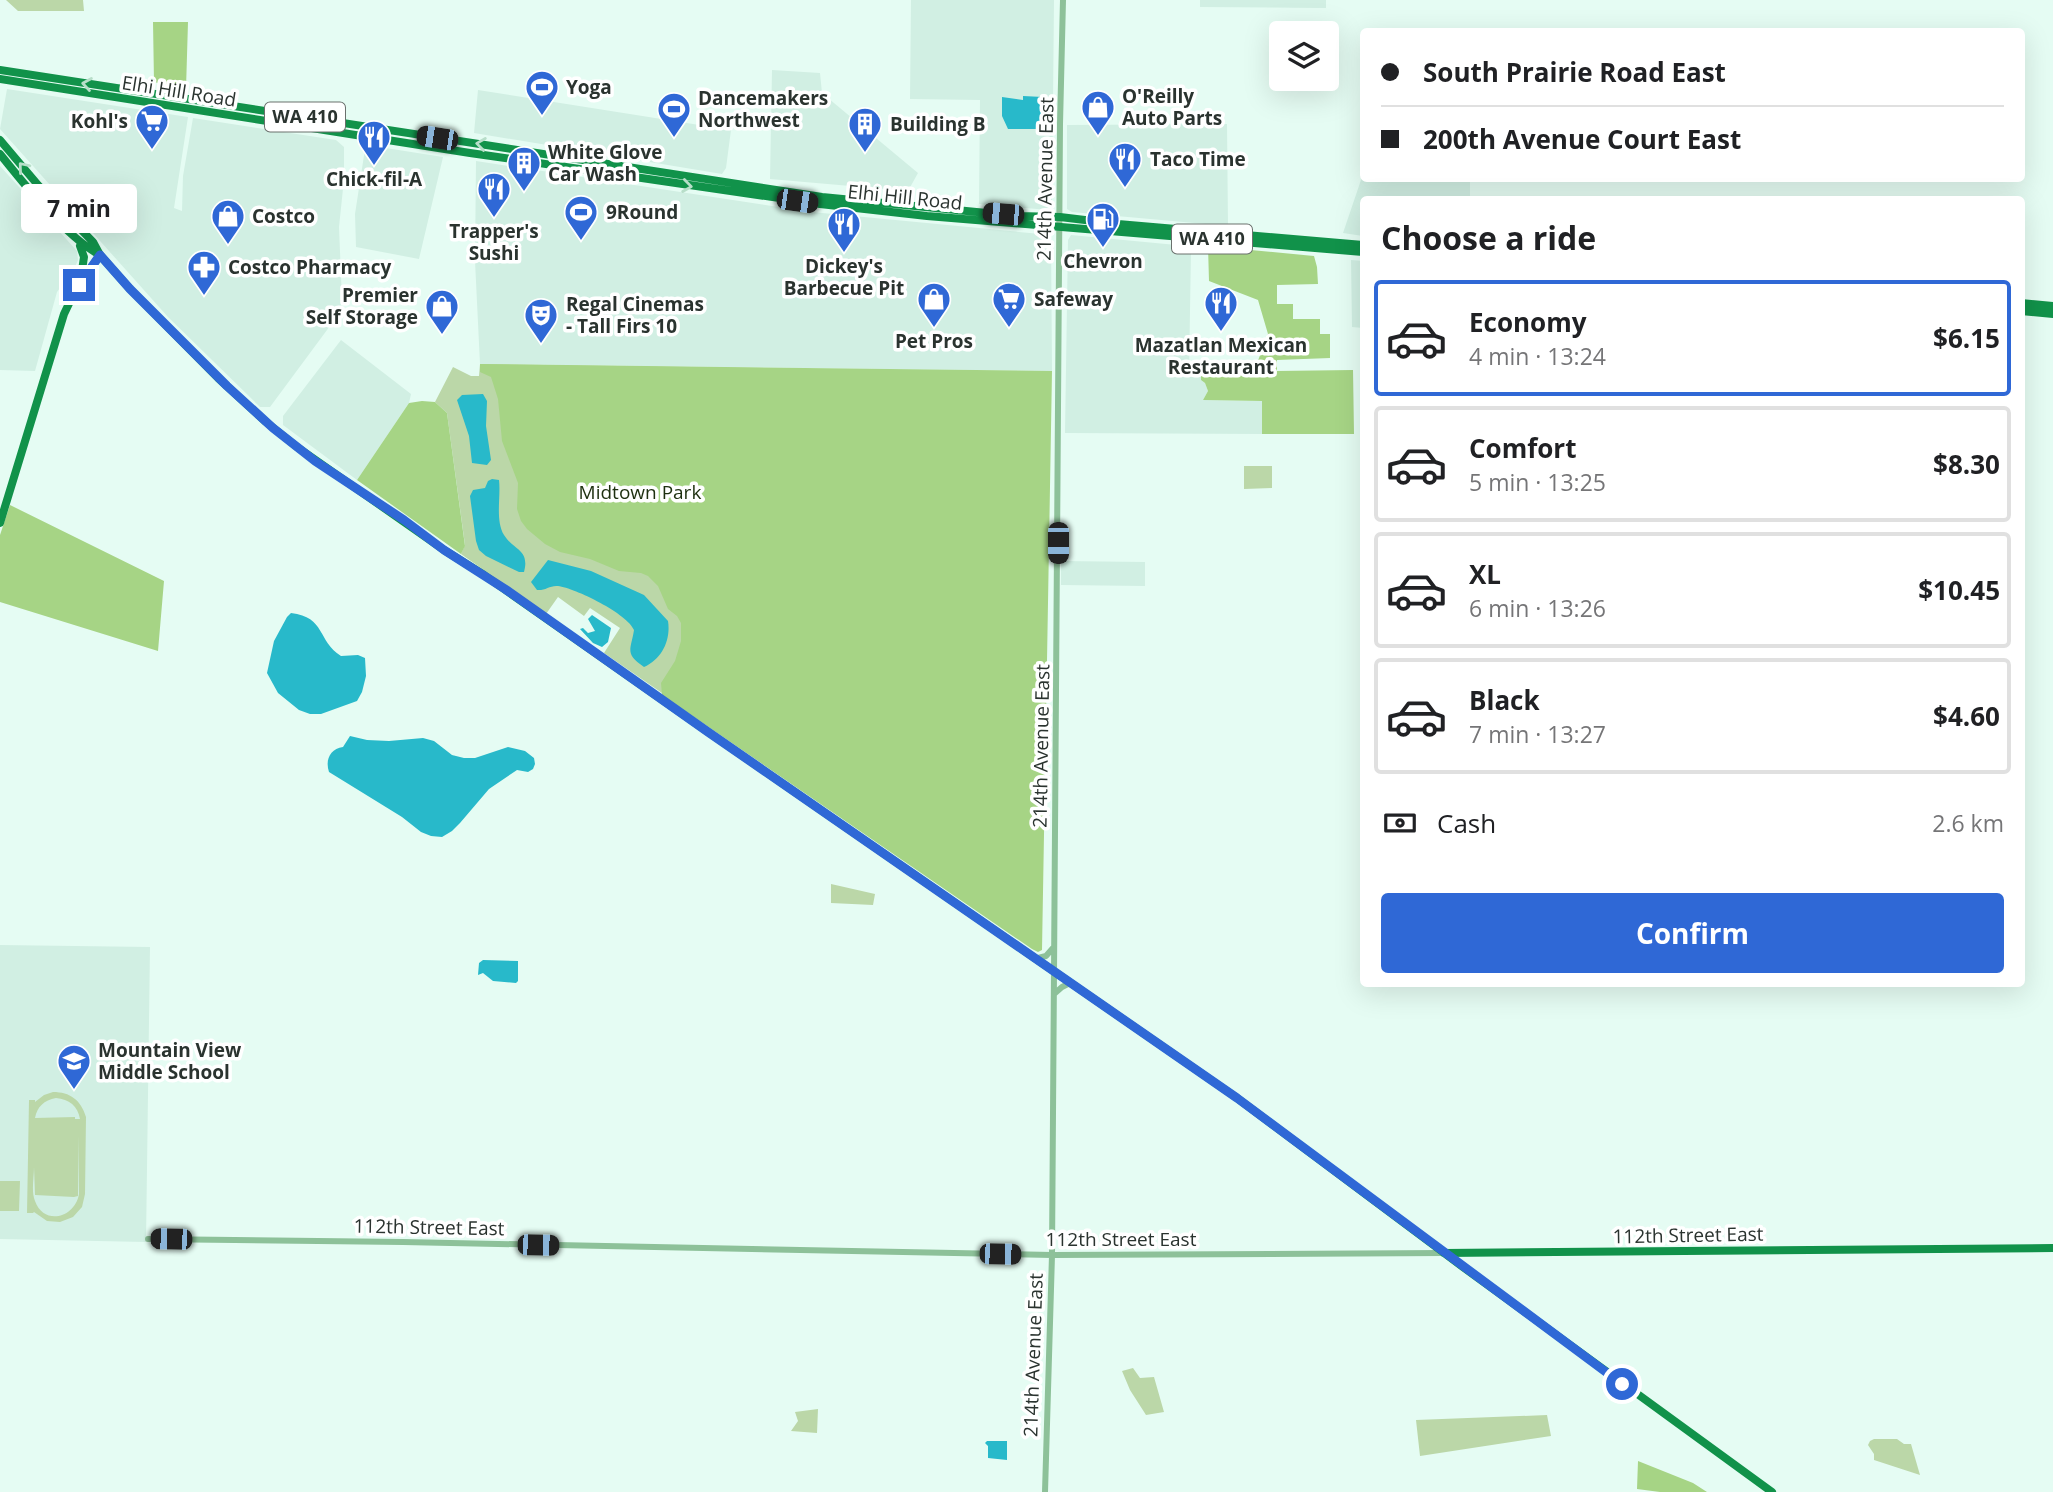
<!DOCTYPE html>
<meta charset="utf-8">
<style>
:root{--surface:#fff;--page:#f6f6f6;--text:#202124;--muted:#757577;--line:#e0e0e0;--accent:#2f68d6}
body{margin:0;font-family:"Open Sans",sans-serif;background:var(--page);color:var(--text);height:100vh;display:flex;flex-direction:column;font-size:26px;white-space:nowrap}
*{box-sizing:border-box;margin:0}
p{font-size:23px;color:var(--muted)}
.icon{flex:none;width:38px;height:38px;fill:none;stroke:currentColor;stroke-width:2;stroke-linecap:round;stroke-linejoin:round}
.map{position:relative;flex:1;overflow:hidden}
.side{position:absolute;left:1360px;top:196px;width:665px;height:791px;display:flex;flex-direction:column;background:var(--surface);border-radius:7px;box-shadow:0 7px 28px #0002}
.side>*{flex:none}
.hud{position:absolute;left:1360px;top:28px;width:665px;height:154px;border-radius:7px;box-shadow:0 7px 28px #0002;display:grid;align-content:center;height:154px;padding:0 21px;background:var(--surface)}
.controls{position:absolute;left:1269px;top:21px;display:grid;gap:14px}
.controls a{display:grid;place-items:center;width:70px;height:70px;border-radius:7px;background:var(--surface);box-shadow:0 7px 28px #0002;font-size:35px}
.end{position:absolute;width:32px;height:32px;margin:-16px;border:9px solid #2f68d6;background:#fff;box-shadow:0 0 0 4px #fff}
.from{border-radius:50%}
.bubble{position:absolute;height:49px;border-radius:7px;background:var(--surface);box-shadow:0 7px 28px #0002;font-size:23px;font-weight:700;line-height:49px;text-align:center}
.car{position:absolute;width:21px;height:42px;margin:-21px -10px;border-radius:9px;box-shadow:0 0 5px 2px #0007;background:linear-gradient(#222 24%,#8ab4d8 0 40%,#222 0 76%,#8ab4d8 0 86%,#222 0)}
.hud b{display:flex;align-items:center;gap:24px;height:66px;font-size:26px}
.hud b+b{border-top:2px solid var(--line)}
.hud i{width:18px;height:18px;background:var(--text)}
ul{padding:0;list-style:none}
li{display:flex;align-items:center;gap:21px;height:116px;margin:0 14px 10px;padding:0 7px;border:4px solid var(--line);border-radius:7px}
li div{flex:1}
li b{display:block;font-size:26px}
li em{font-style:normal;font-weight:700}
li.selected{border-color:var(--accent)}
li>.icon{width:63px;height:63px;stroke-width:1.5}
h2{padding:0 21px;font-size:32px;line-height:84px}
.pay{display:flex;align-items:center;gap:18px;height:77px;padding:0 21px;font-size:26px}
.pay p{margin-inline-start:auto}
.cta{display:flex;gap:14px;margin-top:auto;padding:14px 21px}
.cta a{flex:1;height:80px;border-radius:7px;background:var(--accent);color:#fff;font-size:28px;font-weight:700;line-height:80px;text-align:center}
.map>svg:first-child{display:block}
.built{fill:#d1efe3}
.green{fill:#bbd7a8;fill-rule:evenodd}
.forest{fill:#a6d485}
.water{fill:#28b9ca}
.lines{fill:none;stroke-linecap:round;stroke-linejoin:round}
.minor{stroke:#8dc199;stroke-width:6}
.major{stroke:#11924a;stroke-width:8}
.oneway{stroke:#b8dec9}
.route{stroke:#2f68d6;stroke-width:9}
.labels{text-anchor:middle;stroke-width:7;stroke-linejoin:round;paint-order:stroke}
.shield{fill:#fff;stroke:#6a706d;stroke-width:2}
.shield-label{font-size:18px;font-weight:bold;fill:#2a332f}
.poi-label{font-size:19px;font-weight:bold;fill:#2a332f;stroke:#fff;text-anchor:start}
.street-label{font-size:19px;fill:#2a332f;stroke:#fff}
.park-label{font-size:19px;fill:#1d2f0f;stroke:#fff}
</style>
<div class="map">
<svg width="2053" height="1492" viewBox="0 0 2053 1492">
<rect width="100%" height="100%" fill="#e5fcf3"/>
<!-- built -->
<path class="built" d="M 911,0 L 1054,0 L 1052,205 L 1049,210 L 979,204 L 980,100 L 910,99 Z
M 1200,0 L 1326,0 L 1326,8 L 1200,7 Z
M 772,70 L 820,73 L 822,93 L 918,173 L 908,191 L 770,179 Z
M 7,89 L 188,117 L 174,208 L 182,211 L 183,176 L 193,118 L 336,140 L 344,147 L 344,179 L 339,227 L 342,301 L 338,314 L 327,330 L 270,407 L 260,407 L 168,317 L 0,129 Z
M 478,90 L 731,130 L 726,168 L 722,174 L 474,133 Z
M 1227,124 L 1228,226 L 1072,212 L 1067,209 L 1067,125 Z
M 373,146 L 443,157 L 419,259 L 356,247 L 355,214 L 365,149 Z
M 476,161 L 812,212 L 1051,235 L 1052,371 L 480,364 L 475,261 Z
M 0,166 L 77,251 L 78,260 L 75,267 L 57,292 L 35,371 L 0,370 Z
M 1363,174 L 1363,178 L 1470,179 L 1470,199 L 1363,200 L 1363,236 L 1343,233 Z
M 1071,235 L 1187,246 L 1191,249 L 1189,373 L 1201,374 L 1201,380 L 1205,383 L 1208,391 L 1203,400 L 1262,401 L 1262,434 L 1065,433 L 1068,240 Z
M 1351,260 L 1363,261 L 1363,328 L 1352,327 Z
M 341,340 L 411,394 L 409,403 L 357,480 L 283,425 L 283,416 Z
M 1061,561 L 1145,562 L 1145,586 L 1061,585 Z
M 0,945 L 150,947 L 146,1242 L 0,1239 Z"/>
<!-- green -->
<path class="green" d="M 6,0 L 83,0 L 84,11 L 18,11 Z
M 480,364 L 767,368 L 768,766 L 604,653 L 620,628 L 590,608 L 584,616 L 558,597 L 546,614 L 461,554 L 465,545 L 447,413 L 435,402 L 453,367 L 471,376 L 479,376 Z
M 1244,466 L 1272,466 L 1272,488 L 1244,489 Z
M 831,884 L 875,894 L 873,905 L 831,903 Z
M 53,1092 C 70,1092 81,1100 86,1117 L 85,1194 L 82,1207 L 73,1217 L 60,1222 L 47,1221 L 34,1212 L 33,1213 L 27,1213 L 29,1100 L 35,1100 L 35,1102 L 44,1095 ZM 56,1098 C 69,1099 78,1106 80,1119 L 75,1119 L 75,1117 L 35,1118 C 37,1107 44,1100 56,1098 ZM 79,1135 L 79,1194 C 75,1218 44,1226 35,1201 C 31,1191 34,1178 34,1167 L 35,1195 L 74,1197 L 78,1196 Z
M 0,1181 L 20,1181 L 19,1211 L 0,1211 Z
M 1133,1368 L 1140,1378 L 1154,1377 L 1164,1412 L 1146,1415 L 1130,1390 L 1122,1371 Z
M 818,1409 L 817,1433 L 791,1431 L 798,1421 L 795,1412 Z
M 1547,1415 L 1551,1436 L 1420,1456 L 1416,1420 Z
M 1874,1439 L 1897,1439 L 1904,1444 L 1911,1444 L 1920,1475 L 1874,1460 L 1874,1454 L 1868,1445 L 1870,1441 Z"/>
<!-- forest -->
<path class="forest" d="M 153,22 L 188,22 L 186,89 L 154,82 Z
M 1208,246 L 1314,256 L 1317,267 L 1318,284 L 1277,285 L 1277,304 L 1293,304 L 1293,319 L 1320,319 L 1320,334 L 1330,334 L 1330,358 L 1277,360 L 1277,371 L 1353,370 L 1354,434 L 1262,434 L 1262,401 L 1203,400 L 1208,391 L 1205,383 L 1201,380 L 1201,374 L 1253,374 L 1268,334 L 1258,300 L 1209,281 Z
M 480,364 L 1052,371 L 1042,950 L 1038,952 L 1032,949 L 662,695 L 661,683 L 675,661 L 681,641 L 681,623 L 677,616 L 668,609 L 658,586 L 648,576 L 641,573 L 619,571 L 590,559 L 560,552 L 545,544 L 527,529 L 521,521 L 517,509 L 518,483 L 502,441 L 498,399 L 491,377 L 480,372 Z
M 422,401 L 435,402 L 447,413 L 465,546 L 461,554 L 357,480 L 409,403 Z
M 10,505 L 164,581 L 158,651 L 0,602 L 0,535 Z
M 1638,1461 L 1693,1483 L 1707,1492 L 1660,1492 L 1637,1489 Z"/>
<!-- water -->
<path class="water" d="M 1023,96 L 1043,97 L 1042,127 L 1036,129 L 1008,129 L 1002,116 L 1002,97 L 1023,100 Z
M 483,394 L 487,401 L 486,426 L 491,460 L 487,465 L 472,463 L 469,436 L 457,400 L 462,395 Z
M 492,479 L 499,480 C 501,497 495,520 504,535 C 514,551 530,549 524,572 L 519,572 L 486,556 L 479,550 L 476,541 L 470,496 L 473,490 L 485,488 L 488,481 Z
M 548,560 L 591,571 L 644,595 L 668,621 C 671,640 662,659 644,667 C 624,653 631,650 634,630 C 628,614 575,588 558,586 C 550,585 545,591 537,590 L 531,582 Z
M 291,613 C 326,617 317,641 341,656 L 358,655 L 365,658 L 366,676 L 362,692 L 357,701 L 321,714 L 310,714 L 299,710 L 278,693 L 267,673 L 274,641 L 287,617 Z
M 592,615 L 611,628 L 608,642 L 602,647 L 593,643 L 580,629 L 583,628 L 588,633 L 595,631 L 588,619 Z
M 350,736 L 367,740 L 389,741 L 423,738 L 434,741 L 452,755 L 464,758 L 475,758 L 508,747 L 525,751 L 534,758 L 535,764 L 533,769 L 528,772 L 517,770 L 489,789 L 460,823 L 452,831 L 442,837 L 431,836 L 421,832 L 402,817 L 329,772 C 325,760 330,749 343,747 Z
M 483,960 L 518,961 L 518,981 L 516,983 L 493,981 L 483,973 L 478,975 L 479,963 Z
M 987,1441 L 1007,1441 L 1007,1460 L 988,1458 L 988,1446 L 985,1443 Z"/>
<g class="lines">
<!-- minor -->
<path class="minor" d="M 1034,959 L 1046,956 L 1053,948
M 1054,994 L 1062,987 L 1070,983
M 148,1239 L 403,1242 L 1052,1255 L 1444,1253
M 1045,1492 L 1052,1255 L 1060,124 L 1063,0"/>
<!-- major -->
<path class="major" d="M 0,70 L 822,197 L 1018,216 L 1060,217 L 1118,224 L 1363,245
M 0,79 L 470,153 L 820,204 L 927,216 L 1363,252
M 0,140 L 38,185 L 93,242 L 100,255 L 130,289 L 218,378 L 266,422 L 297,447 L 444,550 L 484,575 L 708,732 L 1237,1098 L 1463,1267 L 1772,1492
M 0,154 C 24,184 66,237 100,255
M 80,246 L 84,257 L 81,277
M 2021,303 L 2053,306
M 2021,311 L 2053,314
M 0,523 L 64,314 L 75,291 L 100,255
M 1444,1253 L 2053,1248"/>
</g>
<!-- one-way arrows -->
<defs><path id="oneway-chevron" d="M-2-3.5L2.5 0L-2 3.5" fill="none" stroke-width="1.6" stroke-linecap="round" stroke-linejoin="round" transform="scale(1.75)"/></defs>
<g class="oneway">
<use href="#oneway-chevron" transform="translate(87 84) rotate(-171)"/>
<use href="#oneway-chevron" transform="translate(481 144) rotate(-172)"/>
<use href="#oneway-chevron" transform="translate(23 167) rotate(-130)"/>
<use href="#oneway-chevron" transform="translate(687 186) rotate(8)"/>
</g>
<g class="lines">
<!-- route -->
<path class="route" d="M 79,285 L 100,255 L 130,289 L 227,386 L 273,428 L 315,461 L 404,520 L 444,550 L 505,589 L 708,732 L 1237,1098 L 1622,1384"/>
</g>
<!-- icons -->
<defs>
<symbol id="stadium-pin" viewBox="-11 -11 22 30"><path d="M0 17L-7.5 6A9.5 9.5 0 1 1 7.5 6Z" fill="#2f68d6" stroke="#fff"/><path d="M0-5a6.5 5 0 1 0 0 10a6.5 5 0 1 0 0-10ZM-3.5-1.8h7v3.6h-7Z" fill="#fff"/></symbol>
<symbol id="shop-pin" viewBox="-11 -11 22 30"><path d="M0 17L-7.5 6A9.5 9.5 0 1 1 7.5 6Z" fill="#2f68d6" stroke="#fff"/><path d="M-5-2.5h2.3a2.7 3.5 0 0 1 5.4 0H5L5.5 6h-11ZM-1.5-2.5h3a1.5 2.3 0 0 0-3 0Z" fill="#fff"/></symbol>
<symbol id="supermarket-pin" viewBox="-11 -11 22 30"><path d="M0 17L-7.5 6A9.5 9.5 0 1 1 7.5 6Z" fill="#2f68d6" stroke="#fff"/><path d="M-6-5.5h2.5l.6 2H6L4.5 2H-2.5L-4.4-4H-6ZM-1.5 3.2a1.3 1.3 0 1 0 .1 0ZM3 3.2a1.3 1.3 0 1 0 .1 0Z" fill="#fff"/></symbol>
<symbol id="building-pin" viewBox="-11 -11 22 30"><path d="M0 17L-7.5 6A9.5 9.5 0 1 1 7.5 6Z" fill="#2f68d6" stroke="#fff"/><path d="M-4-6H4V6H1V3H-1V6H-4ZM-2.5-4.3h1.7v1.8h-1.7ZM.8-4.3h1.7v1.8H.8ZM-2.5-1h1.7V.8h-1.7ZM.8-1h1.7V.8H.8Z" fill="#fff"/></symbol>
<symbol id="restaurant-pin" viewBox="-11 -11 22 30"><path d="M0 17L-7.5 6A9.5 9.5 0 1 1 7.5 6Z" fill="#2f68d6" stroke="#fff"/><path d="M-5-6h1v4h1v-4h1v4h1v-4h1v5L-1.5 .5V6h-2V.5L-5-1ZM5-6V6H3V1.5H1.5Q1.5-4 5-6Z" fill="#fff"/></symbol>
<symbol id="fuel-pin" viewBox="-11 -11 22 30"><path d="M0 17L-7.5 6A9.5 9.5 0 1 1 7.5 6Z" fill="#2f68d6" stroke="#fff"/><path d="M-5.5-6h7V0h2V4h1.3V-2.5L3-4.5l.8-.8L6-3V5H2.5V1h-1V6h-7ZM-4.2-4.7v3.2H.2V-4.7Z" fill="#fff"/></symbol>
<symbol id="pharmacy-pin" viewBox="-11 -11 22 30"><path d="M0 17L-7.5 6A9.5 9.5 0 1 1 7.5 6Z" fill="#2f68d6" stroke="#fff"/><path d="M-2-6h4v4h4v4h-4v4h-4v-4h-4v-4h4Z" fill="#fff"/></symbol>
<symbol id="theatre-pin" viewBox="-11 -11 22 30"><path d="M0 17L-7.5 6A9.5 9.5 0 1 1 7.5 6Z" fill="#2f68d6" stroke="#fff"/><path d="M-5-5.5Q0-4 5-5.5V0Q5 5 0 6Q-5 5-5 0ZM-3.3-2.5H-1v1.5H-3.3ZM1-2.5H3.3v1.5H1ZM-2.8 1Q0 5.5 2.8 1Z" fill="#fff"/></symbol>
<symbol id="school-pin" viewBox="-11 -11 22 30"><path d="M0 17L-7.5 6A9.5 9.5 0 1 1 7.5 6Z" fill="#2f68d6" stroke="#fff"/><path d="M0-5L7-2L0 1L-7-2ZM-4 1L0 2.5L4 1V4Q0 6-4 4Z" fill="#fff"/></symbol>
</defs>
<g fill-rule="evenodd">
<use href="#stadium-pin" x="523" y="68" width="38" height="52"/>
<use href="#shop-pin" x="1079" y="88" width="38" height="52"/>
<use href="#stadium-pin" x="655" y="90" width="38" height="52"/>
<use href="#supermarket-pin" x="133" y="102" width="38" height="52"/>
<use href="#building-pin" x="846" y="105" width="38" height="52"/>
<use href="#restaurant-pin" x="355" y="118" width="38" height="52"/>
<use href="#restaurant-pin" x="1106" y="140" width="38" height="52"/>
<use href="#building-pin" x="505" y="144" width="38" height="52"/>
<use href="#restaurant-pin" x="475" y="170" width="38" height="52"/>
<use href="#stadium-pin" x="562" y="193" width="38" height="52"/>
<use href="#shop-pin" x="209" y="197" width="38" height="52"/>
<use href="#fuel-pin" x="1084" y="200" width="38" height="52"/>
<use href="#restaurant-pin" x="825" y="205" width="38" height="52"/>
<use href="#pharmacy-pin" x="185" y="248" width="38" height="52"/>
<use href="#shop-pin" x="915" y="280" width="38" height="52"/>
<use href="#supermarket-pin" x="990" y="280" width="38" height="52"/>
<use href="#restaurant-pin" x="1202" y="284" width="38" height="52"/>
<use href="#shop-pin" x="423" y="287" width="38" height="52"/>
<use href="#theatre-pin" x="522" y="296" width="38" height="52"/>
<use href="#school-pin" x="55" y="1042" width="38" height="52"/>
</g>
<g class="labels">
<!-- shield labels -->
<g class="shield">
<rect x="265" y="102.5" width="80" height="29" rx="5"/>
<rect x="1172" y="224.5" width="80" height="29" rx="5"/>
</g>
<g class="shield-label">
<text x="305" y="123">WA 410</text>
<text x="1212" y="245">WA 410</text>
</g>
<!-- poi labels -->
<g class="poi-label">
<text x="566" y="94">Yoga</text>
<text x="1122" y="103">O'Reilly<tspan x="1122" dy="22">Auto Parts</tspan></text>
<text x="698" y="105">Dancemakers<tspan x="698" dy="22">Northwest</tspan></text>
<text x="128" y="128" text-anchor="end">Kohl's</text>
<text x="890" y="131">Building B</text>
<text x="548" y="159">White Glove<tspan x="548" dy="22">Car Wash</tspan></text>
<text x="1150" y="166">Taco Time</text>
<text x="374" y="186" text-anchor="middle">Chick-fil-A</text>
<text x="606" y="219">9Round</text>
<text x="252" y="223">Costco</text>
<text x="494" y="238" text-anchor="middle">Trapper's<tspan x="494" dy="22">Sushi</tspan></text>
<text x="1103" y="268" text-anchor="middle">Chevron</text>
<text x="844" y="273" text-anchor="middle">Dickey's<tspan x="844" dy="22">Barbecue Pit</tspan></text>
<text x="228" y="274">Costco Pharmacy</text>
<text x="418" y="302" text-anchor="end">Premier<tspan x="418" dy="22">Self Storage</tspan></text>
<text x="1034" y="306">Safeway</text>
<text x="566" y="311">Regal Cinemas<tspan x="566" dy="22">- Tall Firs 10</tspan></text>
<text x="934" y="348" text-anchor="middle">Pet Pros</text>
<text x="1221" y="352" text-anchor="middle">Mazatlan Mexican<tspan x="1221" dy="22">Restaurant</tspan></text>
<text x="98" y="1057">Mountain View<tspan x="98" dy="22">Middle School</tspan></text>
</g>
<!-- street labels -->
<g class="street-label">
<text transform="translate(179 91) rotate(9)" y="7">Elhi Hill Road</text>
<text transform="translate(1045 179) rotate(-89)" y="7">214th Avenue East</text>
<text transform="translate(905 197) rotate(6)" y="7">Elhi Hill Road</text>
<text transform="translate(1041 746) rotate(-89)" y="7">214th Avenue East</text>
<text transform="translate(429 1227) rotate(1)" y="7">112th Street East</text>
<text transform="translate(1688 1235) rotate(-1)" y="7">112th Street East</text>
<text x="1121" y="1246">112th Street East</text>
<text transform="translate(1033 1355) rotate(-88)" y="7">214th Avenue East</text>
</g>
<!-- park labels -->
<g class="park-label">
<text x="640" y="499">Midtown Park</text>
</g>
</g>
</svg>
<div class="controls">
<a><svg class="icon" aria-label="layers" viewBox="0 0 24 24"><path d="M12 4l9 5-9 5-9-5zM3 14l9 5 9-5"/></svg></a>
</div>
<i class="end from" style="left:1622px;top:1384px"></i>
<i class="end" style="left:79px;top:285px"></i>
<div class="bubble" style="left:21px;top:184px;width:116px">7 min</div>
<i class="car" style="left:437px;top:138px;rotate:279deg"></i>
<i class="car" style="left:797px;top:201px;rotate:98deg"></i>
<i class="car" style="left:1003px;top:214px;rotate:275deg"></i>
<i class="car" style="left:1058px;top:543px;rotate:180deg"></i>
<i class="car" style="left:171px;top:1239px;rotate:271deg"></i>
<i class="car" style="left:538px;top:1245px;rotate:91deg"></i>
<i class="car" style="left:1000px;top:1254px;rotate:91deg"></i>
<div class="hud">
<b><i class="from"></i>South Prairie Road East</b>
<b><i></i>200th Avenue Court East</b>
</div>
<section class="side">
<h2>Choose a ride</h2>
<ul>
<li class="selected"><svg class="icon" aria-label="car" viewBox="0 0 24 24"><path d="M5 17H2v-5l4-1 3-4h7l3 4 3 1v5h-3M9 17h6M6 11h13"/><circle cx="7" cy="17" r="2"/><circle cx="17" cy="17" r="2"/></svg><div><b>Economy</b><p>4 min · 13:24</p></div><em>$6.15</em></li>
<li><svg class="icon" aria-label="car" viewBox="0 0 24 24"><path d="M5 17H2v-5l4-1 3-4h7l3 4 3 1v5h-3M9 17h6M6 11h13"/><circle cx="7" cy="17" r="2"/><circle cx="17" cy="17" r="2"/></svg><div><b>Comfort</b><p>5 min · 13:25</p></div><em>$8.30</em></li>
<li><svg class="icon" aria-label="car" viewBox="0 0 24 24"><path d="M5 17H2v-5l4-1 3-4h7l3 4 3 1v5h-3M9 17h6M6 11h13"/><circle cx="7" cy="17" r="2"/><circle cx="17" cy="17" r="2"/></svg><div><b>XL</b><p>6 min · 13:26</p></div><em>$10.45</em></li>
<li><svg class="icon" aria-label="car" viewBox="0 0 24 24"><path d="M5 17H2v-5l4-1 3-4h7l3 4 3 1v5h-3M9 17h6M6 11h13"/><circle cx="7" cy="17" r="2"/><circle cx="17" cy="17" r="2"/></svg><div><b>Black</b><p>7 min · 13:27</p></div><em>$4.60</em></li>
</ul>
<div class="pay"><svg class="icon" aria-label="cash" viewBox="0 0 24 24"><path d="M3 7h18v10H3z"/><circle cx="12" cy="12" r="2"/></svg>Cash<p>2.6 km</p></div>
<div class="cta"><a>Confirm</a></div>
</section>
</div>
